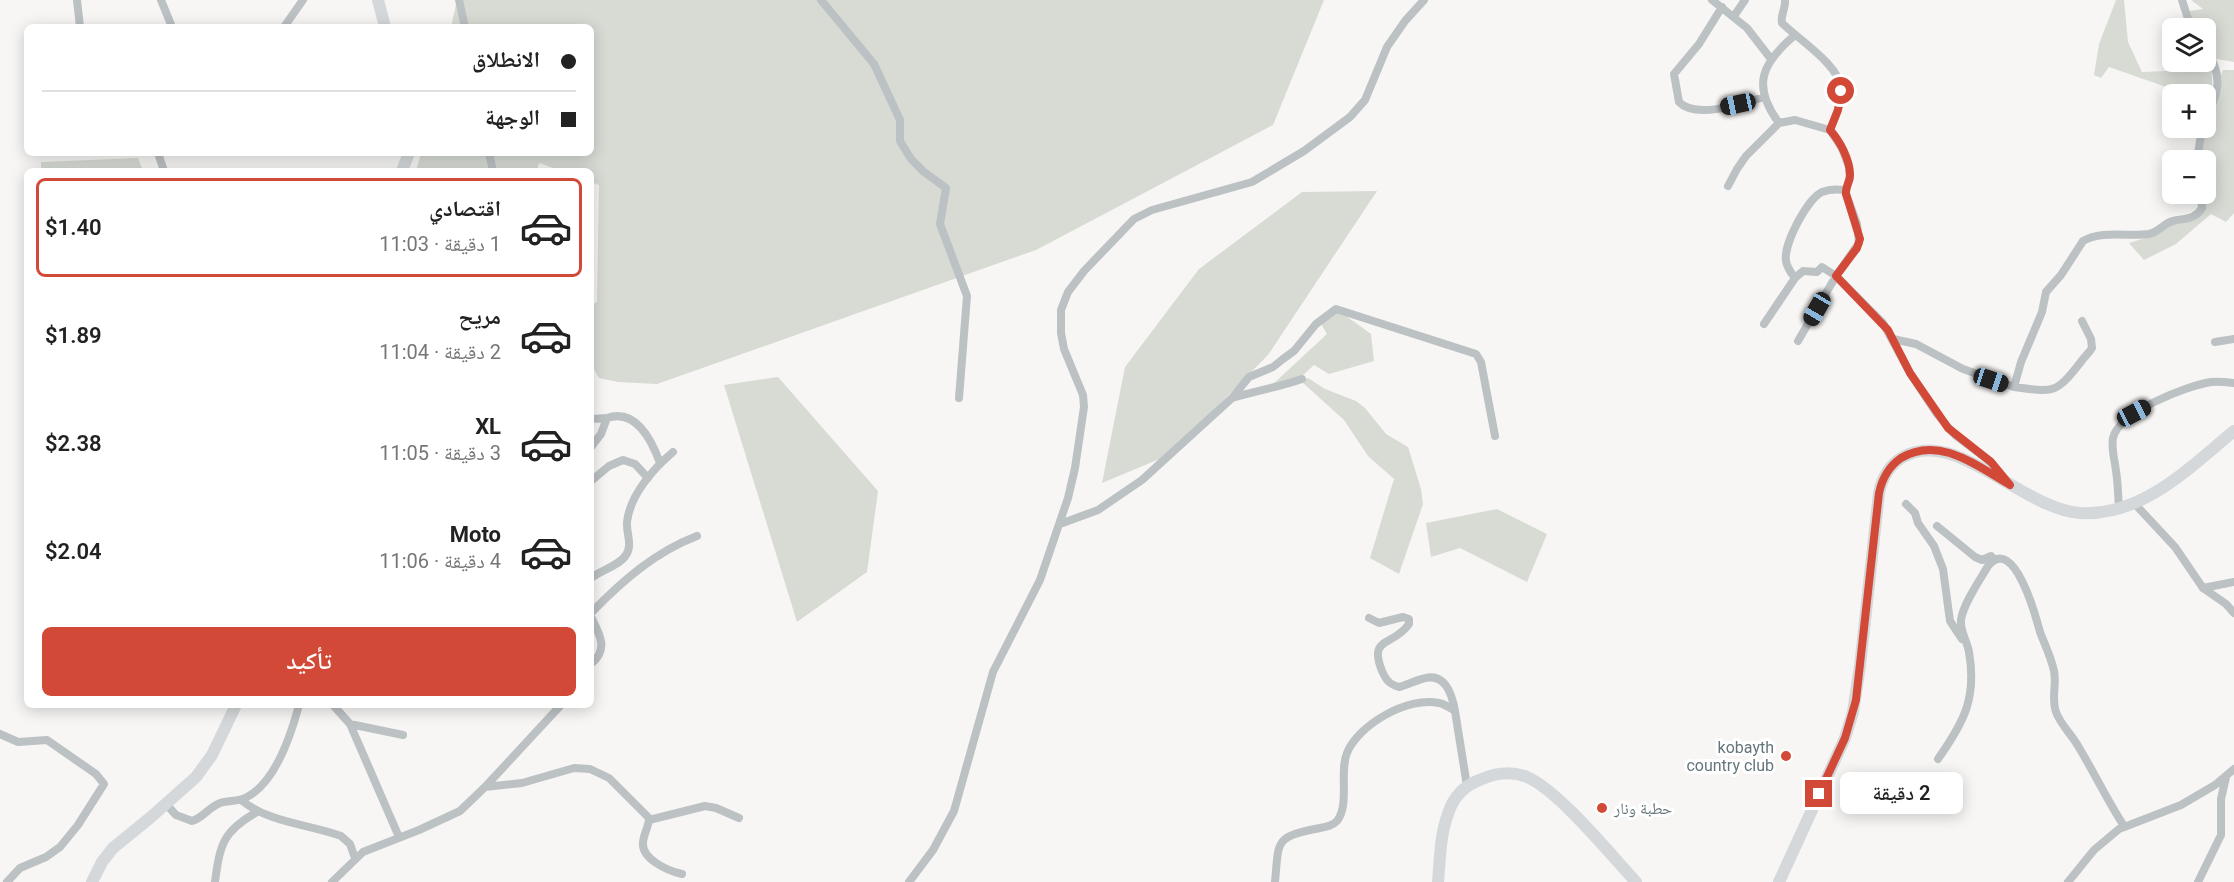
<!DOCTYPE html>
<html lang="ar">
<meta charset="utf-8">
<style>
:root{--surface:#fff;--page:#f2f2f2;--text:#222;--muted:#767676;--line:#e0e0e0;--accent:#d34938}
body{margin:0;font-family:Roboto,"Noto Naskh Arabic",sans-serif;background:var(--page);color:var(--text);direction:rtl;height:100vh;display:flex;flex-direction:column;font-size:22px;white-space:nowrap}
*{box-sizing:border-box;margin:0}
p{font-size:20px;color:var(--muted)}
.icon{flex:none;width:33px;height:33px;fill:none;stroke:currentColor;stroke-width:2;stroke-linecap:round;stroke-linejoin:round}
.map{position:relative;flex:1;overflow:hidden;direction:ltr}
.side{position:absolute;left:24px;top:168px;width:570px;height:540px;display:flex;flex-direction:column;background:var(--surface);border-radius:9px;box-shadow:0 3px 15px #0003;direction:rtl}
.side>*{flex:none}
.hud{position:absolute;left:24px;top:24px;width:570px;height:132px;border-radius:9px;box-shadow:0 3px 15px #0003;direction:rtl;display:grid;align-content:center;height:132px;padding:0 18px;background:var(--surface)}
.tools{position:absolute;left:2162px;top:18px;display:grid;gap:12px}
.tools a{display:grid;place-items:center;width:54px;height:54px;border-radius:9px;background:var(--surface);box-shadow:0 3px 15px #0003;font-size:30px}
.end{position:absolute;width:27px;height:27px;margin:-14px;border:8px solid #d34938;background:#fff;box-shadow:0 0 0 3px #fff}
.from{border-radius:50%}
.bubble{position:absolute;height:42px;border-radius:9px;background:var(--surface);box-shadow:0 3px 15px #0003;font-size:20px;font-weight:600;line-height:42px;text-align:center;direction:rtl}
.car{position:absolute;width:18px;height:36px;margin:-18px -9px;border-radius:8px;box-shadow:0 0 4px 2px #0007;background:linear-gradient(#222 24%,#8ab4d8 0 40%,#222 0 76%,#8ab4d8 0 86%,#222 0)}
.hud b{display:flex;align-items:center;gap:21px;height:57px;font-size:22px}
.hud b+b{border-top:2px solid var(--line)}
.hud i{width:15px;height:15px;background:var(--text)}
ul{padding:10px 0 0;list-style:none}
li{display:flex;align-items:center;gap:18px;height:99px;margin:0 12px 9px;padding:0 6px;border:3px solid transparent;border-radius:9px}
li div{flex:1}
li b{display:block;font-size:22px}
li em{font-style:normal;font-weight:600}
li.current{border-color:var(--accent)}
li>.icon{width:54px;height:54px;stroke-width:1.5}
.primary-button{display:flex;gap:12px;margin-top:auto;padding:12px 18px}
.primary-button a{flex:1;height:69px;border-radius:9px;background:var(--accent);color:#fff;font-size:24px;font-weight:600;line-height:69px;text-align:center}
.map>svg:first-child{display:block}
.green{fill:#d7dbd4}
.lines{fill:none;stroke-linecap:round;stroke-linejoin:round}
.street{stroke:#bcc1c3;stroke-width:8}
.secondary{stroke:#d4d8da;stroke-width:12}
.route{stroke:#d34938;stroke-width:8}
.poi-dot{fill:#d34938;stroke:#fff;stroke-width:2}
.labels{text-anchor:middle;stroke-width:6;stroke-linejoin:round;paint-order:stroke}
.poi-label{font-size:16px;fill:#65757c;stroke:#fff;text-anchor:end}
</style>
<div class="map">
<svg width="2234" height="882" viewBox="0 0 2234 882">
<rect width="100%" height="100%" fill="#f7f6f4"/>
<!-- green -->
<path class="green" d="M 457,0 L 1324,0 L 1273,125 L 1036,250 L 657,384 L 618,382 L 599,378 L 591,364 L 591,305 L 597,302 L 599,185 L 591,182 L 591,171 L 562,171 L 539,163 L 537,171 L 416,171 L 421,153 L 591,153 L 591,27 L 451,27 Z
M 2116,0 L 2124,0 L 2128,42 L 2142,72 L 2167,71 L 2174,62 L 2201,62 L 2212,71 L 2212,91 L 2205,114 L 2205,94 L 2173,94 L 2169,88 L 2109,67 L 2101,78 L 2094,75 L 2099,44 Z
M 2191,0 L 2234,0 L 2234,62 L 2205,57 L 2205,28 L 2184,28 L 2189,11 L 2203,9 Z
M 2223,70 L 2234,70 L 2234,213 L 2226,222 L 2211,214 L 2176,244 L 2144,260 L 2129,243 L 2155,235 L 2179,221 L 2196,217 L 2205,194 L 2205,160 L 2198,160 L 2205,124 Z
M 138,158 L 143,171 L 41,171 L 41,162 Z
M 1377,191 L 1268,355 L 1169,455 L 1102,483 L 1125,367 L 1199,269 L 1302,192 Z
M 1335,308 L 1371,334 L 1374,361 L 1329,374 L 1314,365 L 1290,387 L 1273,384 L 1327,334 L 1321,324 Z
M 778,377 L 878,491 L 867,572 L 797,622 L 724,385 Z
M 1308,378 L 1325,389 L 1356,401 L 1365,408 L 1386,434 L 1408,447 L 1421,489 L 1423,504 L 1399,574 L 1370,558 L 1394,479 L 1368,456 L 1344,420 L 1302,382 Z
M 1497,509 L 1547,534 L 1527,582 L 1460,548 L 1431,557 L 1426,523 Z"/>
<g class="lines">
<!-- street -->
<path class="street" d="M 77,0 L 80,27
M 161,0 L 172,27
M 459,0 L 465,27
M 821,0 L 874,64 L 900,120 L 900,141 L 911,159 L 924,172 L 946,188 L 940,224 L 967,296 L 959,398
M 1712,0 L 1747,28 L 1771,59
M 1785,0 C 1786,8 1780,16 1782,23 C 1799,40 1840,65 1841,89 C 1842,104 1835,117 1830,130
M 2182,0 L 2191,28
M 1722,7 L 1699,44 L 1674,74 L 1679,102 C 1696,120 1744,103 1764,97
M 1734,16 L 1745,0
M 284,27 L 303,0
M 2205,49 C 2225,76 2218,93 2205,121
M 1779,123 C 1751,85 1762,63 1795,35
M 158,153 L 164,171
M 489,153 L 493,171
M 2197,160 L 2202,128
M 1728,186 L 1737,169 L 1746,156 L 1779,123 L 1795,120 L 1830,130 L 1842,148 L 1849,167 L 1850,178 L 1846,190 L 1846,194 L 1857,224 L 1859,243 L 1836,276 L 1798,341
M 1795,278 L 1803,271 L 1817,272 L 1822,267 L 1836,276 L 1883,323 L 1910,373 L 1937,414 L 1955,435 L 1991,462 L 2006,480
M 1764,324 L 1795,278 C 1791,273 1787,267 1786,261 C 1783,245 1807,199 1822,192 C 1829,189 1838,189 1846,190
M 1893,339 L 1916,344 L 1963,369 L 2014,387 L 2021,362 L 2042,312 L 2046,292 L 2061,275 L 2083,241 C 2102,230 2128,237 2149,234 C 2159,232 2164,223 2173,221 C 2185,218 2195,220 2202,208 L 2201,194
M 2215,342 L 2234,339
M 2014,387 C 2053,392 2055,395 2080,363 C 2084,357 2089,353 2092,348 L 2091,339 L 2082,321
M 1232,398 C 1256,391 1279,387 1302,379
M 591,419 L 607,418
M 591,447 L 601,434 L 607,418 C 636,408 652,441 660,463
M 591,481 L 609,466 L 623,460 L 635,464 L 648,478
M 2134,503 L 2175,547 L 2203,588 L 2226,604 L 2234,613
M 1906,504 L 1915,513 L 1918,523 L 1934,546 L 1943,569 L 1950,621 L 1962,639
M 2119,508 C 2118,496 2118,483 2116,471 C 2115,461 2111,449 2113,438 C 2119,412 2186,386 2211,382 C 2218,381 2226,382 2234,383
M 1060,524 L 1098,510 L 1142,480 L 1232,398 L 1249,377 L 1273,367 L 1283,359 L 1294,351 L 1316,324 L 1336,309 L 1476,354 L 1481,362 L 1495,436
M 1937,526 L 1975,557 L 1982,560 L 1991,556 L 1995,560
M 591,578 C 601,570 619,566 626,555 C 633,545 626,533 627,522 C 630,495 653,469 673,452
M 2203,588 L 2234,582
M 591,613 C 622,581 655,552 697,536
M 591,617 C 600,635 609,649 591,664
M 1369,618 L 1379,623 L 1403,617 L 1409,619 L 1409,624 C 1393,647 1368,636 1382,671 C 1386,680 1389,684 1399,687 C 1407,685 1414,681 1422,679 C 1445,671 1452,694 1455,711
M 333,705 L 350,724 L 399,837
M 350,724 L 403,735
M 0,734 L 18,742 L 47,740 L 96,774 L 104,784 L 78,825 L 60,847 L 46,857 L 20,868 L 7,882
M 1938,759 C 1964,722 1977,698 1969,652 C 1967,641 1960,631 1961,620 C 1963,604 1980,580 1988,566 C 2014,534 2036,617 2040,632 C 2045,645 2051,657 2054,671 C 2057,684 2051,698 2056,712 C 2060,724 2072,735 2078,746 C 2094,772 2107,800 2124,826
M 485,787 L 522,783 L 574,768 L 590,769 L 609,778 L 649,818 C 649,826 644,833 643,842 C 641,859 668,871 682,874
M 241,800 C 269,823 308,824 341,836 L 350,844 L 355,858
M 166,804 L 176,815 L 192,821 C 203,818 209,807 220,803 C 229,800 238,802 247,797 C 276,782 291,735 299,705
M 649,820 L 705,806 L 716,808 L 739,818
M 215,882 C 220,844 223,831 257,812
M 332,882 L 363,852 L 419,830 L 460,811 L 485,787 L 561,705
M 909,882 L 933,850 L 954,811 L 993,672 L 1040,580 L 1068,498 L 1075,468 L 1084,407 L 1083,395 L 1064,349 L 1061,333 L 1061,310 L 1068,292 L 1084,271 L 1134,219 L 1152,210 L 1252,182 L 1304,151 L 1350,117 L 1365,100 L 1387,47 L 1405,21 L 1424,0
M 1275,882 C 1279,840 1274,837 1320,828 C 1326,827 1332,826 1337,821 C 1350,805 1339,772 1347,753 C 1358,725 1408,696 1439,703 C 1445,704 1450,708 1455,711 L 1467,786
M 2068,882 L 2094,850 L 2119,829 L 2181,805 L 2215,785 L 2234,769
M 2198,882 L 2221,835 L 2221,799 L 2226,777"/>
<!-- secondary -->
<path class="secondary" d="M 378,0 L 385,27
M 402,171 L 409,153
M 92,882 L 102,862 L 113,848 L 151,817 L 196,777 L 212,755 L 236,705
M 1438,882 C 1440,860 1440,835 1448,814 C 1453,797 1465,785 1482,779 C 1496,773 1512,771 1527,777 C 1558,790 1611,855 1636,882
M 1779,882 L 1845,738 L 1853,712 L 1860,666 L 1879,493 C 1882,478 1889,465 1903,457 C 1956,427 2022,509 2080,513 C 2142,517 2190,467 2234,431"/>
</g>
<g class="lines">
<!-- route -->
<path class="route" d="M 1819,794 L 1845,738 L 1856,700 L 1879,493 C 1882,479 1888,467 1901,458 C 1939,435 1977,466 2010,485 L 1991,462 L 1948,428 L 1910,373 L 1888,330 L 1836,276 L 1857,248 L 1860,239 L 1846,194 C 1845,187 1850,182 1850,175 C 1850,160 1840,141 1830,130 L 1838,110 L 1841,91"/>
</g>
<!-- markers -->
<g class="poi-dot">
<circle cx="1786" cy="756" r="6"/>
<circle cx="1602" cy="808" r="6"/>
</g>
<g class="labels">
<!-- poi labels -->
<g class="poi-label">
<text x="1774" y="753">kobayth<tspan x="1774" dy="18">country club</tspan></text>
<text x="1614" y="814" text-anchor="start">حطبة ونار</text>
</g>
</g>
</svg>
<div class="tools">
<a><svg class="icon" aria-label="layers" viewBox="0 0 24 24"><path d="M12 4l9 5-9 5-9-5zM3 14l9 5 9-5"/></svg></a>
<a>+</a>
<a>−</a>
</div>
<i class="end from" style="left:1841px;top:91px"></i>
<i class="end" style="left:1819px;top:794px"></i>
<div class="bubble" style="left:1840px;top:772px;width:123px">2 دقيقة</div>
<i class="car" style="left:1738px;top:104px;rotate:258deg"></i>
<i class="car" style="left:1817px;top:309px;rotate:210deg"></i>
<i class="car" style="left:1991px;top:380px;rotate:108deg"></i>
<i class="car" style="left:2134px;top:413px;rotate:62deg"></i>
<div class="hud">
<b><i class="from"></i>الانطلاق</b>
<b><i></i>الوجهة</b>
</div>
<section class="side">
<ul>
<li class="current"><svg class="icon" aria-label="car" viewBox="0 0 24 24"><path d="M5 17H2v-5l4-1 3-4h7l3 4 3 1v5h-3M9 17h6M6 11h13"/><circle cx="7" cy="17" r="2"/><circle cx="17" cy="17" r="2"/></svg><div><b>اقتصادي</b><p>1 دقيقة · 11:03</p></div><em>$1.40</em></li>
<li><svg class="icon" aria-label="car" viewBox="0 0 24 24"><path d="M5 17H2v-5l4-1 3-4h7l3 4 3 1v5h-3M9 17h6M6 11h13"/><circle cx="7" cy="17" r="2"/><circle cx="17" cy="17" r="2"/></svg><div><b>مريح</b><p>2 دقيقة · 11:04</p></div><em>$1.89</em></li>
<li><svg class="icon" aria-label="car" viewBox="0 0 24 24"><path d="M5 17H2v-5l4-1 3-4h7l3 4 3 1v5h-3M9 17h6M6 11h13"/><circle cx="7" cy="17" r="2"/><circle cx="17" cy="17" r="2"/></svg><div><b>XL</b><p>3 دقيقة · 11:05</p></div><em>$2.38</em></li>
<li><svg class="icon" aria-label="car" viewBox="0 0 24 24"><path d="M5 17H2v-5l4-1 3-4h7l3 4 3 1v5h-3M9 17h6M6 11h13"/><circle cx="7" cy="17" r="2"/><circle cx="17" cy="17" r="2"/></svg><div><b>Moto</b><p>4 دقيقة · 11:06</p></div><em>$2.04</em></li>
</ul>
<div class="primary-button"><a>تأكيد</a></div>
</section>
</div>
